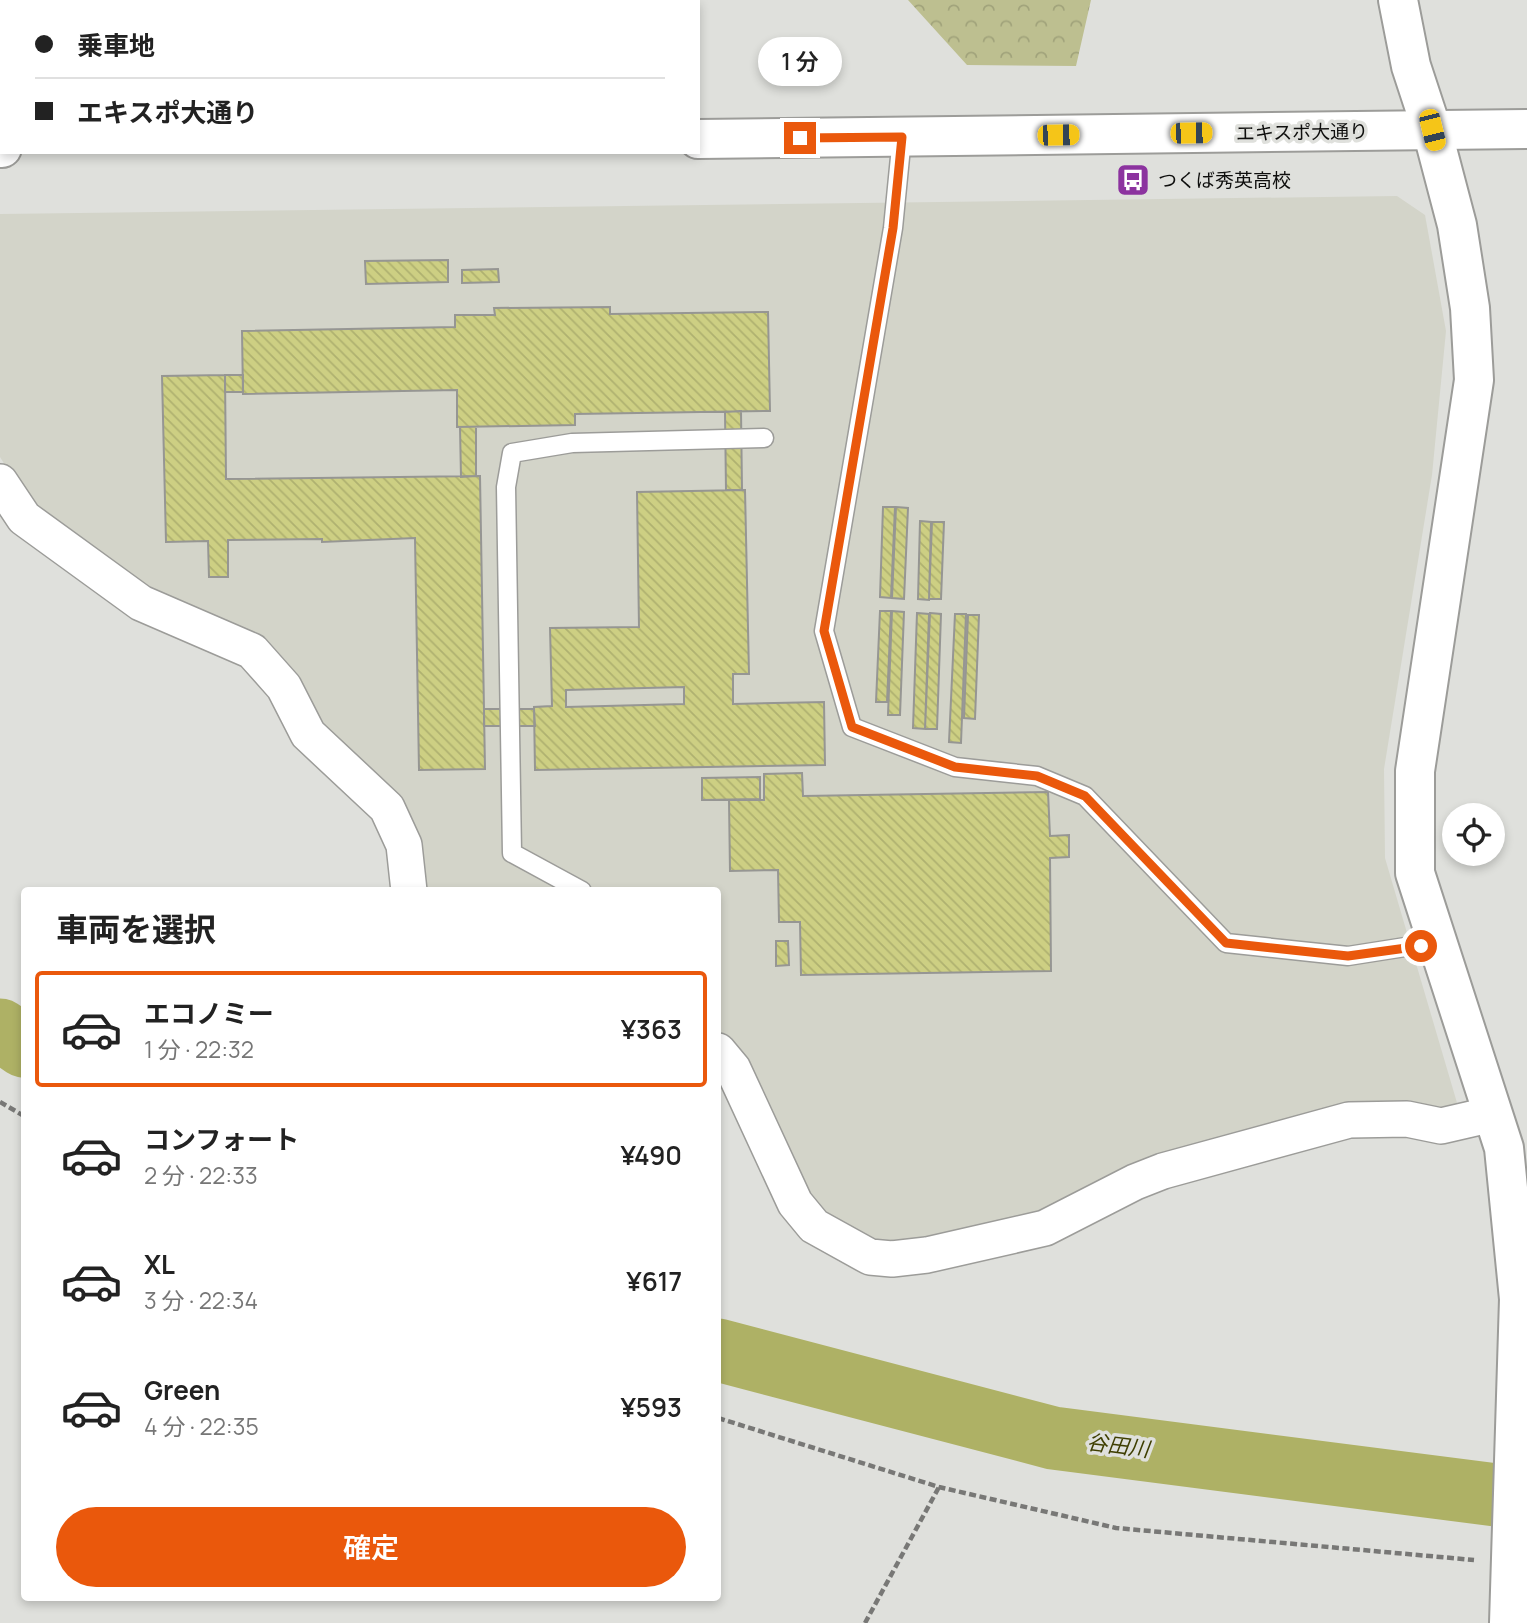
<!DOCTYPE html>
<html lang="ja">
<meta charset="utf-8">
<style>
:root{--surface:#fff;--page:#f2f2f2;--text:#222;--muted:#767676;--line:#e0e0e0;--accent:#ea580c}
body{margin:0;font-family:Manrope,"Noto Sans JP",sans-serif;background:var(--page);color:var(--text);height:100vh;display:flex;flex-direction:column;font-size:26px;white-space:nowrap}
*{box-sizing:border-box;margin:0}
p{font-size:23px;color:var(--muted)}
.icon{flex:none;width:38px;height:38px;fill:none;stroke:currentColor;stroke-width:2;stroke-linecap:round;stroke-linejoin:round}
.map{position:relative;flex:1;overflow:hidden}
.side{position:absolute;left:21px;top:887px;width:700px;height:714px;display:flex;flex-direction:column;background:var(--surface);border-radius:7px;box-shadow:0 4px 10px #0003}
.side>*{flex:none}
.hud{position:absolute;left:0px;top:0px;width:700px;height:154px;box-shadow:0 4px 10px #0003;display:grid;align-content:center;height:154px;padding:0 35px;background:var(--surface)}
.buttons{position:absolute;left:1442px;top:803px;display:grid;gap:14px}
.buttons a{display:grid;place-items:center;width:63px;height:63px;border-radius:50%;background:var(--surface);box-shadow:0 4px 10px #0003;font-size:35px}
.end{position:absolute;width:32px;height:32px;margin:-16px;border:9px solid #ea580c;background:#fff;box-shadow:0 0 0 4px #fff}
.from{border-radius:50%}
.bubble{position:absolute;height:49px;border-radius:24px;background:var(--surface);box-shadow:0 4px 10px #0003;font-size:23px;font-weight:600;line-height:49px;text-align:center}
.car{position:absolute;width:21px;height:42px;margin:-21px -10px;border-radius:9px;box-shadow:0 0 5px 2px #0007;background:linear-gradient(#f5c518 24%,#345 0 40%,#f5c518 0 76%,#345 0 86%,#f5c518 0)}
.hud b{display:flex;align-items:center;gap:24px;height:66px;font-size:26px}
.hud b+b{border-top:2px solid var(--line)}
.hud i{width:18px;height:18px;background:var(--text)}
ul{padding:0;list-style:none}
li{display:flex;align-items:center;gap:21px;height:116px;margin:0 14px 10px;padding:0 21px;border:4px solid transparent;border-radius:7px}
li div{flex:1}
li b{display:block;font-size:26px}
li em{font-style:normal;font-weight:600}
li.on{border-color:var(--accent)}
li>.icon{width:63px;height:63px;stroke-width:1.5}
h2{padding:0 35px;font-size:32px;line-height:84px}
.primary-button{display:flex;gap:14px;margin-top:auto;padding:14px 35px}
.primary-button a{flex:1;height:80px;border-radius:42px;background:var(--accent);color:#fff;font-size:28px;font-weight:600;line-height:80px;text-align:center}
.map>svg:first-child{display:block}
.built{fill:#d3d4c9}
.forest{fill:url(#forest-crowns)}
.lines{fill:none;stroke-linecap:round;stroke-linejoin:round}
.river{stroke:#aeb165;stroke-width:63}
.building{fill:url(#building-back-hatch);stroke:#969693;stroke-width:2;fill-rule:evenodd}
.service-casing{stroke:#9c9c99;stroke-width:21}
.minor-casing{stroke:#9c9c99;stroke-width:38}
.tertiary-casing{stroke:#9c9c99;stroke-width:42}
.secondary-casing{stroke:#9c9c99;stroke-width:42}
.path{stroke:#787876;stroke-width:4.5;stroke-dasharray:7 3.5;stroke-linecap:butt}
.service{stroke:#fff;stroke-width:18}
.minor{stroke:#fff;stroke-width:35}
.tertiary{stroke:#fff;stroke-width:38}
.secondary{stroke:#fff;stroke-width:38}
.route{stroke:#ea580c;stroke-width:9}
.labels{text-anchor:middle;stroke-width:7;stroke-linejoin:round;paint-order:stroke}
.street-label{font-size:19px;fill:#0e0e0d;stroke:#dfe0dc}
.poi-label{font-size:19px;fill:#0e0e0d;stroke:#dfe0dc;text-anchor:start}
.water-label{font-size:21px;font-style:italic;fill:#3e3e00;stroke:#dfe0dc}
</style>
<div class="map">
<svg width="1527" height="1623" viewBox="0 0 1527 1623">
<defs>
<pattern id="forest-crowns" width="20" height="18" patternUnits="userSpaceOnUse" patternTransform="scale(1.75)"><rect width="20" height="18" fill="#bdbf90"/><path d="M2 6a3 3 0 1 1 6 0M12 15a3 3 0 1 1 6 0" fill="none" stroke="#a1a37b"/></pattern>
<pattern id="building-back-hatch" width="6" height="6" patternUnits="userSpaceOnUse" patternTransform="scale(1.75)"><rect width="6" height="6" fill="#cdcf83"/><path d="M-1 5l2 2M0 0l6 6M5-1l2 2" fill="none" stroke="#afb170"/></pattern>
</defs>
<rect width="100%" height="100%" fill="#dfe0dc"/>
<!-- built -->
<path class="built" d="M 1397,196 L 1425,215 L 1446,331 L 1432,475 L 1384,769 L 1385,858 L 1460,1113 L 1388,1106 L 1036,1219 L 874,1248 L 811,1206 L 718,1039 L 718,891 L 419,891 L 283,663 L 145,592 L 33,510 L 0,457 L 0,214 Z"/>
<!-- forest -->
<path class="forest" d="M 0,0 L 419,0 L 419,2 L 2,2 L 0,100 Z
M 908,0 L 1091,0 L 1076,66 L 967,65 Z"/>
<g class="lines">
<!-- river -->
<path class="river" d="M 0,1030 L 24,1046
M 718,1350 L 1053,1438 L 1527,1499"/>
</g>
<!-- building -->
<path class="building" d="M 448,260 L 448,282 L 366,284 L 365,261 Z
M 498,269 L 499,282 L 462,283 L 462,270 Z
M 610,307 L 610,314 L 768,312 L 770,411 L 575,414 L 575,425 L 457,427 L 457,390 L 243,394 L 242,331 L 455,327 L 455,315 L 495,315 L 494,308 Z
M 225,375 L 226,479 L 480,476 L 485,769 L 419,770 L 415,538 L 322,542 L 322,539 L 228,540 L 228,577 L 209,577 L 208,541 L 166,542 L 162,376 Z
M 225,375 L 243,375 L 243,392 L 225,392 Z
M 741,411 L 742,490 L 726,490 L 725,412 Z
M 460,427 L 476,427 L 476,476 L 461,477 Z
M 745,490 L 749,674 L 733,674 L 733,704 L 824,702 L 825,765 L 535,770 L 534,707 L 552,706 L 550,628 L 639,627 L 637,492 ZM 684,687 L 684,704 L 566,707 L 566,690 Z
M 883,507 L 895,507 L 891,598 L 880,597 Z
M 896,507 L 908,508 L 904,599 L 892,598 Z
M 920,521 L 931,522 L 929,600 L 918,599 Z
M 932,522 L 944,522 L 941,599 L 929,599 Z
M 880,611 L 891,611 L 887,702 L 876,702 Z
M 892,611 L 904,612 L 900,715 L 888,715 Z
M 917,613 L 929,614 L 925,729 L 913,728 Z
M 930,613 L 941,614 L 937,729 L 925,729 Z
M 955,614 L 966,614 L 961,743 L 949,742 Z
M 968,615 L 979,615 L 975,719 L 964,718 Z
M 484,709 L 534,709 L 535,726 L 484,726 Z
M 802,773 L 803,796 L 1048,792 L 1050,836 L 1069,835 L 1069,857 L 1050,858 L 1051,971 L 801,975 L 800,922 L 779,922 L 778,870 L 730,871 L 729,800 L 764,800 L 764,774 Z
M 760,777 L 760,799 L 702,800 L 702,778 Z
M 776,941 L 788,941 L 789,965 L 776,966 Z"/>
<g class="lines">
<defs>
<path id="service" d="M 902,137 L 893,228 L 824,631 L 852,727 L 955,767 L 1037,776 L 1085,796 L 1226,943 L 1348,956 L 1437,942
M 582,891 L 512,853 L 506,487 L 512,453 L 572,443 L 764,438"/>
<path id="minor" d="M 0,482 L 24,518 L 141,603 L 252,651 L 284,687 L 308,734 L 387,808 L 404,845 L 409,891
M 718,1051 L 733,1069 L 795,1203 L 814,1226 L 870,1257 L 892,1259 L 927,1255 L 1045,1228 L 1135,1182 L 1163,1171 L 1349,1120 L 1407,1119 L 1441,1126 L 1493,1114"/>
<path id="tertiary" d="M 1398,0 L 1411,66 L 1432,130 L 1457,225 L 1470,308 L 1474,380 L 1415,771 L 1415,873 L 1504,1148 L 1519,1299 L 1509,1623"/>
<path id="secondary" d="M 698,139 L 1527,129
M 0,148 L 2,148"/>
</defs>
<!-- service casing -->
<use href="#service" class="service-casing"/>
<!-- minor casing -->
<use href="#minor" class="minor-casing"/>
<!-- tertiary casing -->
<use href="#tertiary" class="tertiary-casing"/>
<!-- secondary casing -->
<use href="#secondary" class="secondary-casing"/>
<!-- path -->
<path class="path" d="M 0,1102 L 24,1116
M 718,1418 L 939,1487 L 1116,1528 L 1474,1560
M 865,1623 L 939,1487"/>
<!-- service -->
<use href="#service" class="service"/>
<!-- minor -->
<use href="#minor" class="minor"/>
<!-- tertiary -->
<use href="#tertiary" class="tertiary"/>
<!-- secondary -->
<use href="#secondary" class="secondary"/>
</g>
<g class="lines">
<!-- route -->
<path class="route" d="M 800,138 L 902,137 L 893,228 L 824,631 L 852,727 L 955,767 L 1037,776 L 1085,796 L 1226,943 L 1348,956 L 1421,946"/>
</g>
<!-- icons -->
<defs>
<symbol id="bus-square" viewBox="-11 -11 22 22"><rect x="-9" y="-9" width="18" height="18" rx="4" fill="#8c339f" stroke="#dfe0dc"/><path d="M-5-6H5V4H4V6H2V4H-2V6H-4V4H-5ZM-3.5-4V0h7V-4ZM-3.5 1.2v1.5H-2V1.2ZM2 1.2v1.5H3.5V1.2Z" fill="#fff"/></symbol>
</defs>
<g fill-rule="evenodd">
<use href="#bus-square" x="1114" y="161" width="38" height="38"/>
</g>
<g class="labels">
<!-- street labels -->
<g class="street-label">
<text transform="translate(1302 132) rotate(-1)" y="7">エキスポ大通り</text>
</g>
<!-- poi labels -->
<g class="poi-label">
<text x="1158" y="187">つくば秀英高校</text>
</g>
<!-- water labels -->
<g class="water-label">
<text transform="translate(1118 1446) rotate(7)" y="7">谷田川</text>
</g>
</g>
</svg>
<div class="buttons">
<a><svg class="icon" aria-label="locate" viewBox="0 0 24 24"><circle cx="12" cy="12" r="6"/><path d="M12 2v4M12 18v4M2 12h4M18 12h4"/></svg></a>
</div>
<i class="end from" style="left:1421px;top:946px"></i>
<i class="end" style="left:800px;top:138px"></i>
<div class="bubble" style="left:758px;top:37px;width:84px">1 分</div>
<i class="car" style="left:1432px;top:130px;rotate:166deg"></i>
<i class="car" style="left:1191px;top:133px;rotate:89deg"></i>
<i class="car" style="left:1058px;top:135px;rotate:89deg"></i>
<div class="hud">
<b><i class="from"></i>乗車地</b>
<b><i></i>エキスポ大通り</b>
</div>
<section class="side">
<h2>車両を選択</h2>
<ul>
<li class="on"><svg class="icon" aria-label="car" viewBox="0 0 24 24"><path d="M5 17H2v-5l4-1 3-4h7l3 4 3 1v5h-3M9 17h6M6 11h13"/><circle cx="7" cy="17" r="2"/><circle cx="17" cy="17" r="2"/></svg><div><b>エコノミー</b><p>1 分 · 22:32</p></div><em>¥363</em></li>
<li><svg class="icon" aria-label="car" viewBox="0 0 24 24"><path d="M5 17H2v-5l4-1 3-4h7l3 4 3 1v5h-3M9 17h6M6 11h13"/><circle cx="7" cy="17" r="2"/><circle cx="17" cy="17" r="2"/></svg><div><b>コンフォート</b><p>2 分 · 22:33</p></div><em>¥490</em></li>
<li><svg class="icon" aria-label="car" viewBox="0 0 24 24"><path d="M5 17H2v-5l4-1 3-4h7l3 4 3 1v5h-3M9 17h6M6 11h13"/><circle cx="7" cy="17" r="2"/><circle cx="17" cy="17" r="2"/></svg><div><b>XL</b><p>3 分 · 22:34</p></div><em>¥617</em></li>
<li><svg class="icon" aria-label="car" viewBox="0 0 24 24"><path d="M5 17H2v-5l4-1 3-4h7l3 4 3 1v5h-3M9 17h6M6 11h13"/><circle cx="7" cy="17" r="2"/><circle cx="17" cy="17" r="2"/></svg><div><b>Green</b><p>4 分 · 22:35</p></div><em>¥593</em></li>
</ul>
<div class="primary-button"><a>確定</a></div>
</section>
</div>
